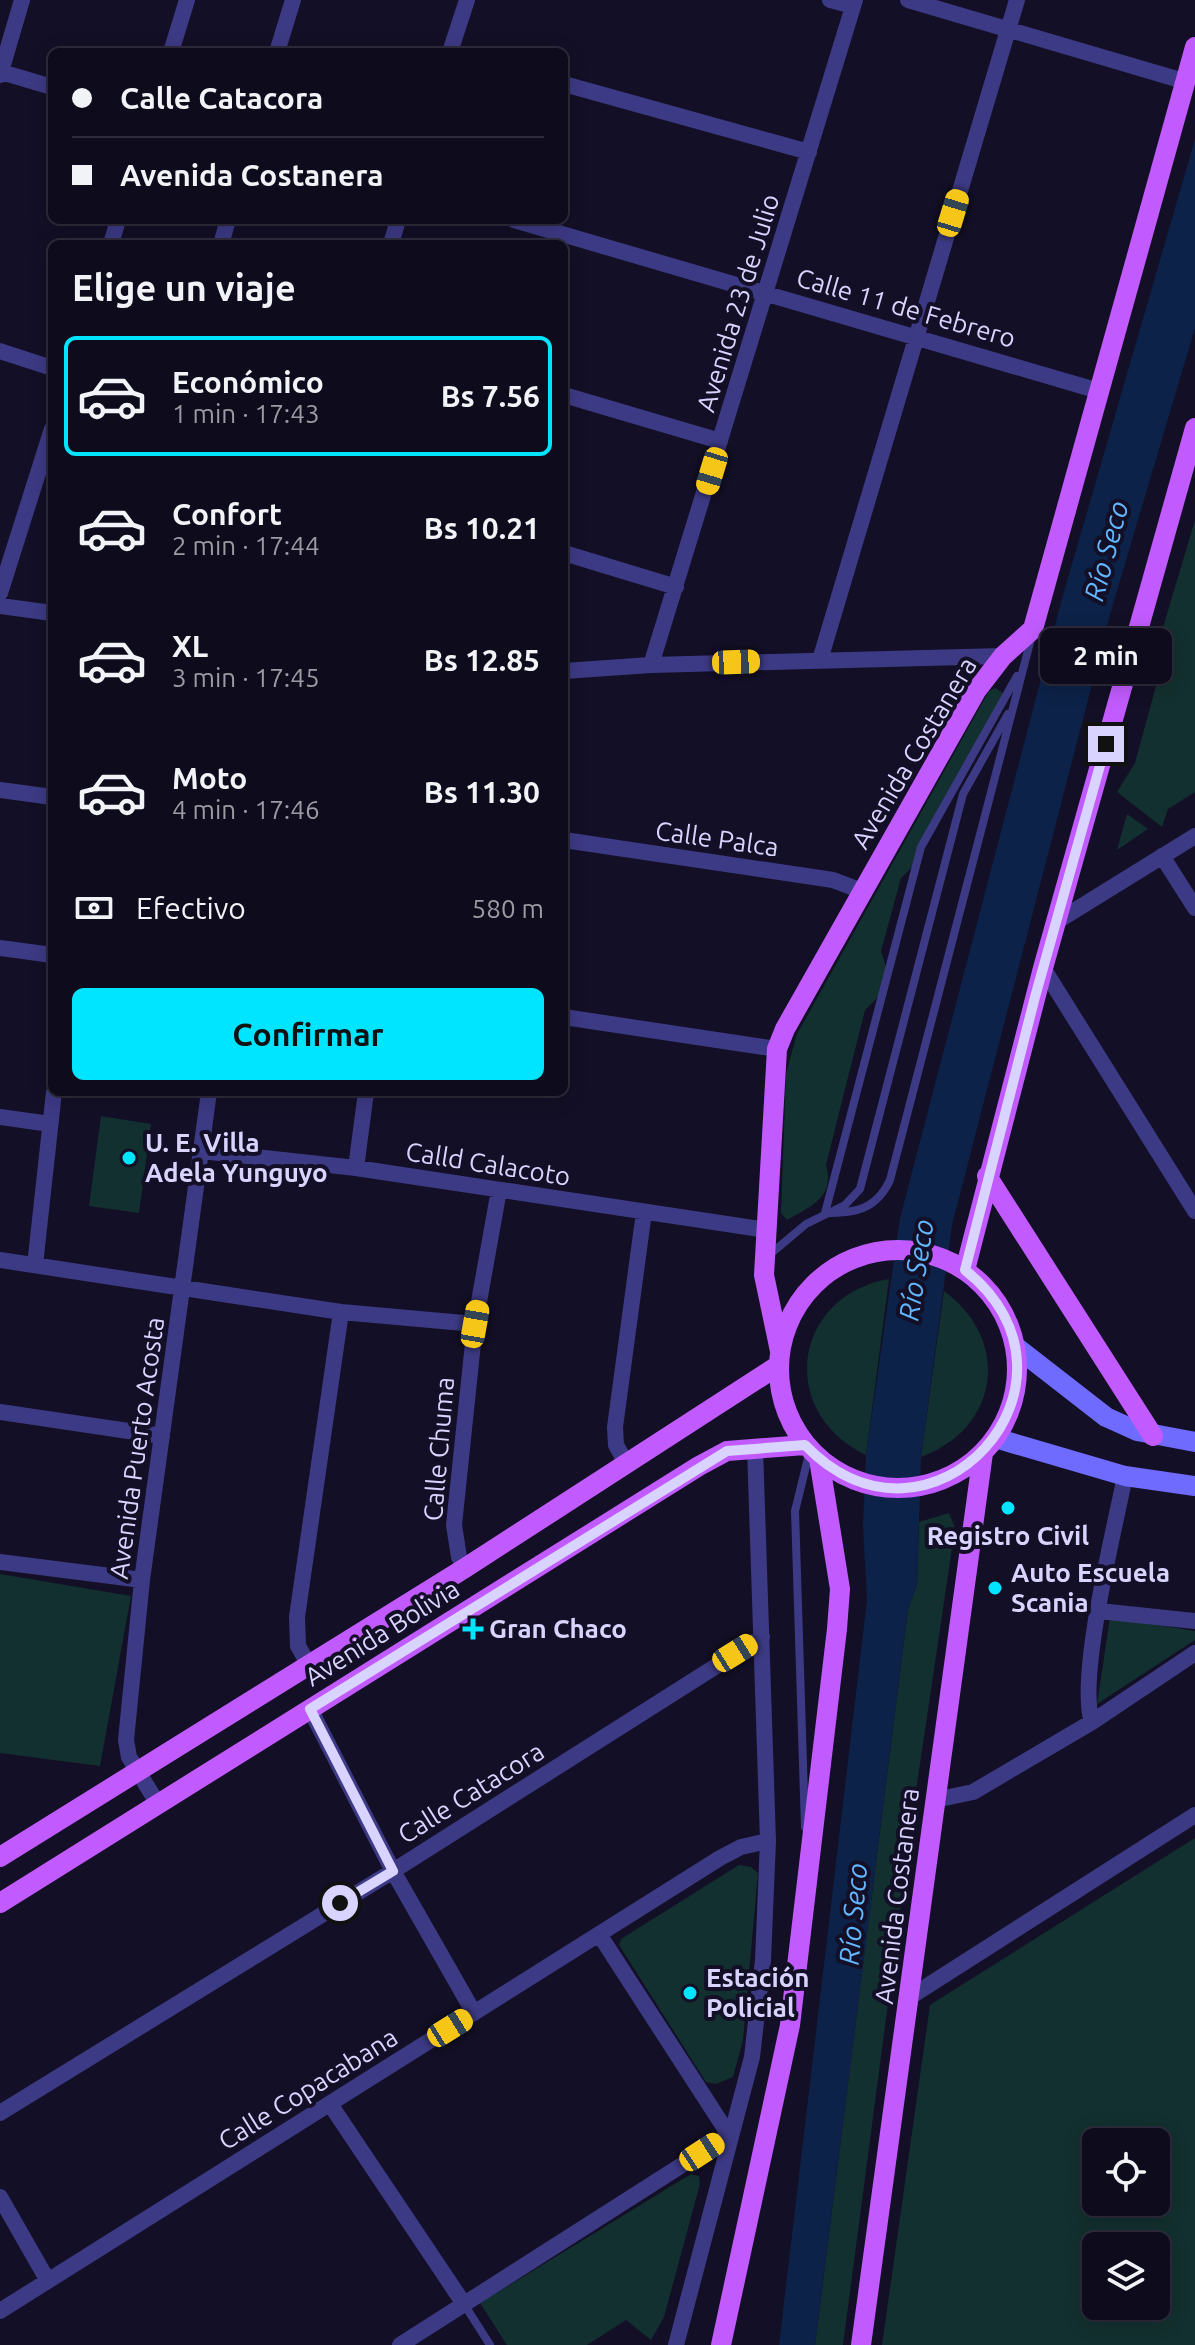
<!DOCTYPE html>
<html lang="es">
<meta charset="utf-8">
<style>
:root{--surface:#0e0b1c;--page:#171425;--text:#f1f3f6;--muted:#9b9ba3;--line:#2e2b3b;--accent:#00e5ff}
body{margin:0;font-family:Ubuntu,sans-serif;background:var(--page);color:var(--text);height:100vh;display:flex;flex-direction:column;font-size:30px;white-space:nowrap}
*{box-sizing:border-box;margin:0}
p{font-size:26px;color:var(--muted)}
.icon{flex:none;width:44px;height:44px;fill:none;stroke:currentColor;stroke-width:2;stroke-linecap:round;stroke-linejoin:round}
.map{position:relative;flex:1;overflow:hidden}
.side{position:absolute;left:48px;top:240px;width:520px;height:856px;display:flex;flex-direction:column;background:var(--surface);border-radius:12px;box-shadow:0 4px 20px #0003,0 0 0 2px var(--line)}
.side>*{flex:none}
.guide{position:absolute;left:48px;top:48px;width:520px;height:176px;border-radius:12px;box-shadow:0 4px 20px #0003,0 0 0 2px var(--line);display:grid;align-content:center;height:176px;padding:0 24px;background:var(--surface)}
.buttons{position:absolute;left:1082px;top:2128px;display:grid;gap:16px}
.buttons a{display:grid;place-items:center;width:88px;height:88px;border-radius:12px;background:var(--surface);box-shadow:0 4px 20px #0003,0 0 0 2px var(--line);font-size:40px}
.end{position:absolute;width:36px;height:36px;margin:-18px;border:10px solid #d9d4ff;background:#111;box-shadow:0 0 0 4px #111}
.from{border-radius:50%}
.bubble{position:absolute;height:56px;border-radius:12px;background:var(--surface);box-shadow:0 4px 20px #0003,0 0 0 2px var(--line);font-size:26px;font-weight:700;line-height:56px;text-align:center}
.car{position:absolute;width:24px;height:48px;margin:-24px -12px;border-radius:10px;box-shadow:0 0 6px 2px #0007;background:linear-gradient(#f5c518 24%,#345 0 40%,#f5c518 0 76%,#345 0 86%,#f5c518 0)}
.guide b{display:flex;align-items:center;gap:28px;height:76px;font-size:30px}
.guide b+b{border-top:2px solid var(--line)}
.guide i{width:20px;height:20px;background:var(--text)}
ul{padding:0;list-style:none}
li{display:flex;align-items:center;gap:24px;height:120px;margin:0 16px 12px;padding:0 8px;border:4px solid transparent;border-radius:12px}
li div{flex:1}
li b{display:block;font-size:30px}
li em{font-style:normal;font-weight:700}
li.current{border-color:var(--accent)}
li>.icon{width:72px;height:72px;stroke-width:1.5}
h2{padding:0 24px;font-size:36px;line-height:96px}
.pay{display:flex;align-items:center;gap:20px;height:88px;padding:0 24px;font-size:30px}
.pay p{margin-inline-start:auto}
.action{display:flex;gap:16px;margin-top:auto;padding:16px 24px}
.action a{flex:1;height:92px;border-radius:12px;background:var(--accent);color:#111;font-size:32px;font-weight:700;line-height:92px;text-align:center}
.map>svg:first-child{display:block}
.green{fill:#12302f;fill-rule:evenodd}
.water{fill:#0c2248}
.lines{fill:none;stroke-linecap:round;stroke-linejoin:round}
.lane{stroke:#3d3a85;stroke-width:8}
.street{stroke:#3d3a85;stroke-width:16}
.secondary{stroke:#6f6bff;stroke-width:20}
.primary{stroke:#c25bff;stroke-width:20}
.route{stroke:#d9d4ff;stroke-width:10}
.poi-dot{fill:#00e5ff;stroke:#130f26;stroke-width:3}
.labels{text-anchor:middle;stroke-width:8;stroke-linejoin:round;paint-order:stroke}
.street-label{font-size:26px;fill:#d9d4ff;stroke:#130f26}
.poi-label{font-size:26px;font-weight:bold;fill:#d9d4ff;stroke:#130f26;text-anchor:start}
.water-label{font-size:28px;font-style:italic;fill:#62b6ff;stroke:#130f26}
</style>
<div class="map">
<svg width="1195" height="2345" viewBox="0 0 1195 2345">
<rect width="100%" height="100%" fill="#130f26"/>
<!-- green -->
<path class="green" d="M 1195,520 L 1195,792 L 1168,809 L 1162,827 L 1117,792 L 1135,763 L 1157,682 L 1158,644 Z
M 995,688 L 1003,693 L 912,867 L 901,878 L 881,951 L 886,967 L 879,996 L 865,1010 L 826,1165 C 835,1197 812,1206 787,1220 L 781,1213 L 786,1073 L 797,1034 L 989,691 Z
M 1127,814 L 1148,829 L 1117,850 Z
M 101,1116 L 151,1124 L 139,1213 L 89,1206 Z
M 889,1279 L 866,1455 C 777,1413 792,1296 889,1279 Z
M 944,1291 C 1012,1341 999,1428 921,1457 Z
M 949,1513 L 955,1528 L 916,1791 L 843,2345 L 815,2345 L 908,1609 L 917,1585 L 919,1522 Z
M 0,1574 L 131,1596 L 100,1766 L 0,1753 Z
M 1110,1617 L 1195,1631 L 1195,1640 L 1097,1704 Z
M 1195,1838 L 1195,2345 L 882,2345 L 930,2005 ZM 1096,2142 L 1156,2142 L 1156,2202 L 1096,2202 ZM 1096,2246 L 1156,2246 L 1156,2306 L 1096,2306 Z
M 739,1865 L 751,1867 L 758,1873 L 743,2040 L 733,2077 L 716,2084 L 706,2082 L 619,1945 L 621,1939 Z
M 691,2174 L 699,2176 L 700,2184 L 664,2317 L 651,2340 L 626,2320 L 587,2345 L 507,2345 L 480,2303 Z"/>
<!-- water -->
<path class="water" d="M 1195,139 L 1195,328 L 1111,611 L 952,1225 L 921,1457 L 917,1585 L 908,1609 L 815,2345 L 779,2345 L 867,1600 L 863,1526 L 866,1455 L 900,1218 L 1061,602 Z"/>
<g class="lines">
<!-- lane -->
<path class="lane" d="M 825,1213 C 855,1213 876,1210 890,1180 L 1032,635
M 825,1213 L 921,847 L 1017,676
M 768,1256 L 806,1224 L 845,1205 L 860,1189 L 963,794 L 1008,714
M 805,1827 L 795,1511 L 810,1450
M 464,2304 L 490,2345"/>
<!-- street -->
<path class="street" d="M 830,0 L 853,6
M 908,0 L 1187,82
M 171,52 L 187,0
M 277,52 L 293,0
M 450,52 L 467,0
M 1,72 L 52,87
M 0,75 L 22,0
M 564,84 L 809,152
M 514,220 L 1099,391
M 111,244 L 118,220
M 221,244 L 228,220
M 391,244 L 398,220
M 0,351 L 52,368
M 564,395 L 720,441
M 564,553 L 676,587
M 0,593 L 52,429
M 0,606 L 52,613
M 820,660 L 1017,0
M 651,665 L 855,0
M 564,671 L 651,665 L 1003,656
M 0,790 L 52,797
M 564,840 L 833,880 L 862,891
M 1162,856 L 1195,908
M 1056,922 L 1195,836
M 0,948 L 52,955
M 1043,968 L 1195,1211
M 564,1017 L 777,1049
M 0,1117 L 50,1124
M 201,1151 L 356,1168 L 767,1230
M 356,1168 L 366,1092
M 0,1260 L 341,1312 L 475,1324
M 35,1265 L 54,1092
M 0,1412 L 162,1436
M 626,1463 L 616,1445 L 615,1427 L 644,1212
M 0,1562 L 142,1580
M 465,1568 L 459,1557 L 454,1525 L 475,1324 L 499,1190
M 1099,1611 L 1195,1621
M 309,1665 L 298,1646 L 297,1617 L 341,1312
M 310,1709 L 393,1871 L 474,2013
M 1092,1722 C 1077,1678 1115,1527 1125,1476
M 935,1800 L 973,1792 L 1092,1722 L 1195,1653
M 158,1804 L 129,1757 L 126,1740 L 142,1580 L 209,1092
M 599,1934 L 729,2135
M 910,1997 L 1195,1815
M 330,2104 L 464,2304
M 0,2113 L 393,1871 L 762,1637
M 0,2197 L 48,2281
M 0,2311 L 720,1858 L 741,1847 L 768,1841
M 400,2345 L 729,2135
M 676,2345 L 752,2057 L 763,1960 L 768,1841 L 755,1448"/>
<!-- secondary -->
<path class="secondary" d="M 1016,1347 L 1106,1417 L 1137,1431 L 1195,1442
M 995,1438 L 1125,1476 L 1195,1486"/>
<!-- primary -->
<path class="primary" d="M 987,1176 L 1153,1436
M779 1369a119 119 0 1 1 238 0a119 119 0 1 1-238 0Z
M 965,1270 L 1043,968 L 1195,428
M 780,1351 L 764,1275 L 777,1049 L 785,1029 L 976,691 L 1003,656 L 1033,629 L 1195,47
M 0,1857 L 465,1568 L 779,1365
M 0,1903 L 699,1466 L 727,1451 L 805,1445
M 721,2345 L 790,2025 L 837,1629 L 840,1589 L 819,1459
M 861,2345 L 983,1453"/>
</g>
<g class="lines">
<!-- route -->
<path class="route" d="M 340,1903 L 393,1871 L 310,1709 L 727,1451 L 805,1445 C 930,1575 1106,1382 965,1270 L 1035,997 L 1106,744"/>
</g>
<!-- markers -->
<g class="poi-dot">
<circle cx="129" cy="1158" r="8"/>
<circle cx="1008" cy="1508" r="8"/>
<circle cx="995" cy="1588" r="8"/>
<path d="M469 1617h8v8h8v8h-8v8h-8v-8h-8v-8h8z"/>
<circle cx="690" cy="1993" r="8"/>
</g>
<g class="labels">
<!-- street labels -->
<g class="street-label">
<text transform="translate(738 303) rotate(-73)" y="9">Avenida 23 de Julio</text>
<text transform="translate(906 308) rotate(16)" y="9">Calle 11 de Febrero</text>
<text transform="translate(914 753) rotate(-59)" y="9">Avenida Costanera</text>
<text transform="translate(717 839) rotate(8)" y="9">Calle Palca</text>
<text transform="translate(488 1164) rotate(9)" y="9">Calld Calacoto</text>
<text transform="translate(137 1448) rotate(-82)" y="9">Avenida Puerto Acosta</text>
<text transform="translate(439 1449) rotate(-85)" y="9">Calle Chuma</text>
<text transform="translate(382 1633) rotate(-32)" y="9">Avenida Bolivia</text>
<text transform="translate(471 1793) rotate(-32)" y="9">Calle Catacora</text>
<text transform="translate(897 1896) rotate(-83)" y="9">Avenida Costanera</text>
<text transform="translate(308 2089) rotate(-32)" y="9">Calle Copacabana</text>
</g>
<!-- poi labels -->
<g class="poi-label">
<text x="145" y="1152">U. E. Villa<tspan x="145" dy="30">Adela Yunguyo</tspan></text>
<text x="1008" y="1545" text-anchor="middle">Registro Civil</text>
<text x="1011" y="1582">Auto Escuela<tspan x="1011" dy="30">Scania</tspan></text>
<text x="489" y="1638">Gran Chaco</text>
<text x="706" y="1987">Estación<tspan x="706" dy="30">Policial</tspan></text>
</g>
<!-- water labels -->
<g class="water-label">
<text transform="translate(1106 551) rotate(-75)" y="10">Río Seco</text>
<text transform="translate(916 1270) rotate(-81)" y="10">Río Seco</text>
<text transform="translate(853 1914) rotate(-85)" y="10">Río Seco</text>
</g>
</g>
</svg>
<div class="buttons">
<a><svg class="icon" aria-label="locate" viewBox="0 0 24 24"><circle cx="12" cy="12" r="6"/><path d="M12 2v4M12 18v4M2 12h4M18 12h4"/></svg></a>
<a><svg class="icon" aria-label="layers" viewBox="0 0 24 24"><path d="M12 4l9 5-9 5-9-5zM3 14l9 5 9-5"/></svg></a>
</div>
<i class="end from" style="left:340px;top:1903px"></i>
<i class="end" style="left:1106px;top:744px"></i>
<div class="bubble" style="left:1040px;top:628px;width:132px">2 min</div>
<i class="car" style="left:953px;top:213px;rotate:17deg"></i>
<i class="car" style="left:712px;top:471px;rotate:197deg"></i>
<i class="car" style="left:736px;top:662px;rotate:88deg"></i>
<i class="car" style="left:475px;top:1324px;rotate:10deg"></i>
<i class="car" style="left:735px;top:1653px;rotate:58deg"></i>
<i class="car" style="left:450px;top:2028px;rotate:58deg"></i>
<i class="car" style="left:702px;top:2152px;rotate:57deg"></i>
<div class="guide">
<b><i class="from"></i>Calle Catacora</b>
<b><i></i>Avenida Costanera</b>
</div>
<section class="side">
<h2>Elige un viaje</h2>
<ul>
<li class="current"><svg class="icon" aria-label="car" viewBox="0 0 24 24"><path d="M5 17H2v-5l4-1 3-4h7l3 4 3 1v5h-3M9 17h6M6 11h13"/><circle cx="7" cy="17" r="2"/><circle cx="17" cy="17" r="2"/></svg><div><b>Económico</b><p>1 min · 17:43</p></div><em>Bs 7.56</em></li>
<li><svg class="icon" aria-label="car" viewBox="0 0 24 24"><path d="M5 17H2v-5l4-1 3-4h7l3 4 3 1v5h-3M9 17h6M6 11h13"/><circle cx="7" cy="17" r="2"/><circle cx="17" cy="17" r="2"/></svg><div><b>Confort</b><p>2 min · 17:44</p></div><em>Bs 10.21</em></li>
<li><svg class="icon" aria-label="car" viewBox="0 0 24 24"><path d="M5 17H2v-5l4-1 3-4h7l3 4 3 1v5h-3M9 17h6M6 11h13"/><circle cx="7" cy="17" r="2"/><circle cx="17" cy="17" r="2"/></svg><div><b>XL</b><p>3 min · 17:45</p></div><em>Bs 12.85</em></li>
<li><svg class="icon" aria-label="car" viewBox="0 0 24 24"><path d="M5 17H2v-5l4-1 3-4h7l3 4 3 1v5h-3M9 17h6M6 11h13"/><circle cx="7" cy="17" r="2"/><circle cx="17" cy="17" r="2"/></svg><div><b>Moto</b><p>4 min · 17:46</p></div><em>Bs 11.30</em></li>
</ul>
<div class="pay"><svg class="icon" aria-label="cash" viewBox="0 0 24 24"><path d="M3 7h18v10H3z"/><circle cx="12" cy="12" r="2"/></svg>Efectivo<p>580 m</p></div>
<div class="action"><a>Confirmar</a></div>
</section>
</div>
